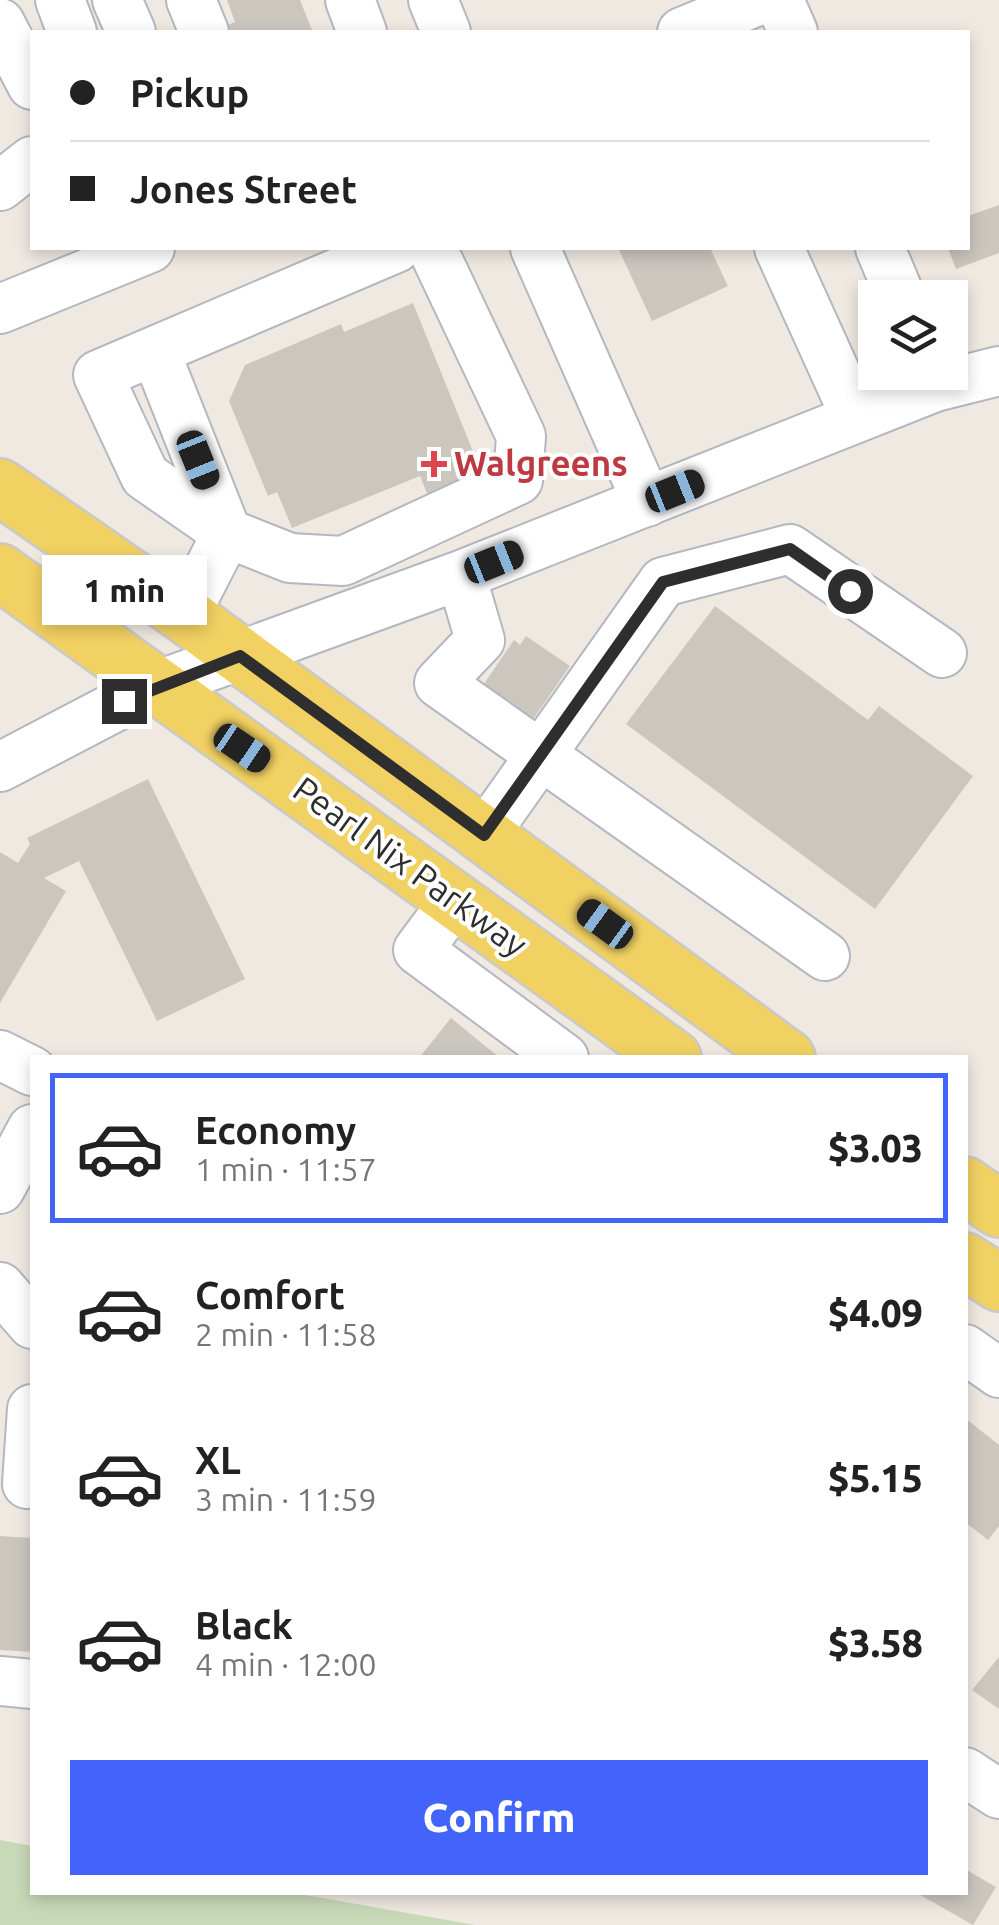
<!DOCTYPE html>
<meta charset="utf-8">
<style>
:root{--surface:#fff;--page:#f2f2f2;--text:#222;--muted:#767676;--line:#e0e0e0;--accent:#4264fb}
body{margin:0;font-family:Ubuntu,sans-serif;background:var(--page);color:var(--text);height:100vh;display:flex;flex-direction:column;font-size:38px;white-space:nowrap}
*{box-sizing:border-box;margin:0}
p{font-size:32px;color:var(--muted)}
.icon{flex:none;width:55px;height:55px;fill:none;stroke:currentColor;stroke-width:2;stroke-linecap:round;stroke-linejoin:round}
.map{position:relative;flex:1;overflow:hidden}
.side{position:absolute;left:30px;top:1055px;width:938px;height:840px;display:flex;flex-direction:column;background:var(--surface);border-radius:0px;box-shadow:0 5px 15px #0003}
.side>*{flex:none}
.hud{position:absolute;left:30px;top:30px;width:940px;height:220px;border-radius:0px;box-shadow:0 5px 15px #0003;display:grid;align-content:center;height:220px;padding:0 40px;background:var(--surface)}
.tools{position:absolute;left:858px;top:280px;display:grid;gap:20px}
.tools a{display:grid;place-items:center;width:110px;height:110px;border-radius:0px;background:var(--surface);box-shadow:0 5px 15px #0003;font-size:50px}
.end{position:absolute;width:45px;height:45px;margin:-22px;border:12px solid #2e2e2e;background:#fff;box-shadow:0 0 0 5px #fff}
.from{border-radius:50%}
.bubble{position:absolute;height:70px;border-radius:0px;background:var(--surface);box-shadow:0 5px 15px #0003;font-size:32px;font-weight:800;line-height:70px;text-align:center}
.car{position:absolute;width:30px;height:60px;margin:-30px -15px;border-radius:12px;box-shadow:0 0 8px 2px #0007;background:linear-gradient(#222 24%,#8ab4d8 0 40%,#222 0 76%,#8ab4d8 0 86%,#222 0)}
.hud b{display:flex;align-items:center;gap:35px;height:95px;font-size:38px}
.hud b+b{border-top:2px solid var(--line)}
.hud i{width:25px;height:25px;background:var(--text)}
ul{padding:18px 0 0;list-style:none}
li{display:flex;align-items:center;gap:30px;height:150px;margin:0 20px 15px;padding:0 20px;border:5px solid transparent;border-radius:0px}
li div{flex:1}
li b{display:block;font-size:38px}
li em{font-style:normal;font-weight:800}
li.active{border-color:var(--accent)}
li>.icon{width:90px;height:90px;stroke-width:1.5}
.primary-button{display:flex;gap:20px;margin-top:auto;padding:20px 40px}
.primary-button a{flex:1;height:115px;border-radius:0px;background:var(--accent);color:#fff;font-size:40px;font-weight:800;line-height:115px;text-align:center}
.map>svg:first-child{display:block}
.cemetery{fill:#c8d9b8}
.building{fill:#cbc7bf}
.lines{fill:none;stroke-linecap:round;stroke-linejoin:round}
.minor-casing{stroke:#b4b7c1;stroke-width:52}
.major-casing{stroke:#c9c9c9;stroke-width:60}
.minor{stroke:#fff;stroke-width:48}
.major{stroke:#f2d163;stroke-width:55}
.route{stroke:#2e2e2e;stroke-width:12}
.health-dot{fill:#e0444e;stroke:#fff;stroke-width:4}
.labels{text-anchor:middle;stroke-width:8;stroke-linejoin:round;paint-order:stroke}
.health-label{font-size:35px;font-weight:bold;fill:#be3a42;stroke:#fff;text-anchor:start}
.street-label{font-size:35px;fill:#2e2e2e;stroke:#fff}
</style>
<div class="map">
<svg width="999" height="1925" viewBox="0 0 999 1925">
<rect width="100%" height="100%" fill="#efe9e1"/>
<!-- cemetery -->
<path class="cemetery" d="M 0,1840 L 32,1846 L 32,1892 L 294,1893 L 475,1925 L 0,1925 Z"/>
<!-- building -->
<path class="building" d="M 227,0 L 300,0 L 312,30 L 231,32 L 228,25 L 235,22 Z
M 999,205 L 999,253 L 956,269 L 948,248 L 968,248 L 968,216 Z
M 618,248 L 710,248 L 728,286 L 652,321 Z
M 413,303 L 474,454 L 457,460 L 467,485 L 430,501 L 420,476 L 292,528 L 277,492 L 268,496 L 229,401 L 245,365 L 341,324 L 344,332 Z
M 715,606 L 868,720 L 879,706 L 973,776 L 875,909 L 626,724 Z
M 526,636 L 570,666 L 529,725 L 479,691 L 514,640 L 520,645 Z
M 148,779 L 245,979 L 157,1021 L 79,861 L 44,878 L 66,891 L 0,1003 L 0,852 L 18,863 L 30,844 L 27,838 Z
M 451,1018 L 500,1058 L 419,1058 Z
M 965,1418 L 999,1445 L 999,1526 L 988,1540 L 965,1522 Z
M 0,1536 L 32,1538 L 32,1652 L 0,1650 Z
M 999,1657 L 999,1709 L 972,1690 Z
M 965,1869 L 996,1887 L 973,1925 L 915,1892 L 965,1892 Z"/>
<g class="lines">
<defs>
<path id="minor" d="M 60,0 L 72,32
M 117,0 L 131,32
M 191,0 L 204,32
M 350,0 L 362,32
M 433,0 L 446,32
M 779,0 L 793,32
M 0,23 L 32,85
M 682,32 L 760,0
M 0,186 L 32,161
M 396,248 L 98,375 L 145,476 L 227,533 L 290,558 L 343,561 L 518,480 L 521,436 L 432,248
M 535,248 L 647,502
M 779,248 L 856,418
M 880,248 L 901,298
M 0,309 L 150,248
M 155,351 L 227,533 L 185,615
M 461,575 L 480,640 L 439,683 L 825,956
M 0,767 L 153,687 L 461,575 L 935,387 L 999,371
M 484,835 L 663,582 L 790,549 L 942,653
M 456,899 L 418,950 L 564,1058
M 0,1055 L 32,1071
M 0,1189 L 32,1129
M 0,1287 L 32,1324
M 965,1349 L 999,1373
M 27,1484 L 32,1409
M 0,1681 L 32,1684
M 965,1772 L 999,1794"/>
<path id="major" d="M 0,487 L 185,615 L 787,1058
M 0,572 L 673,1058
M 965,1185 L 999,1209
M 965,1261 L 999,1283"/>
</defs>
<!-- minor casing -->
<use href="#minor" class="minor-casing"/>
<!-- major casing -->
<use href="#major" class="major-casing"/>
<!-- minor -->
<use href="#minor" class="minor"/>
<!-- major -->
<use href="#major" class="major"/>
</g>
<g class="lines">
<!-- route -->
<path class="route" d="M 124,701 L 240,656 L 484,835 L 663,582 L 790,549 L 850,591"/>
</g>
<!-- markers -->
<path class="health-dot" d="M429 449h10v10h10v10h-10v10h-10v-10h-10v-10h10z"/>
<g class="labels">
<!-- health labels -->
<g class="health-label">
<text x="454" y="476">Walgreens</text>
</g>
<!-- street labels -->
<g class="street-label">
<text transform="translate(410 867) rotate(36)" y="12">Pearl Nix Parkway</text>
</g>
</g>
</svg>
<div class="tools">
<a><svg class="icon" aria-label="layers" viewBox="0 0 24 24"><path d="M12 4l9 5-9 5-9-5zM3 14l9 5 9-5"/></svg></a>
</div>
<i class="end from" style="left:850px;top:591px"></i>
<i class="end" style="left:124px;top:701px"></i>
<div class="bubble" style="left:42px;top:555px;width:165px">1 min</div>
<i class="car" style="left:198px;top:460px;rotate:158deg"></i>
<i class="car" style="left:675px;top:491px;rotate:68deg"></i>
<i class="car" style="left:494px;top:562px;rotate:68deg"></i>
<i class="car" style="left:242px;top:748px;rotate:124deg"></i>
<i class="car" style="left:605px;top:924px;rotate:306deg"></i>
<div class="hud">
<b><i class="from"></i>Pickup</b>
<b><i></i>Jones Street</b>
</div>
<section class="side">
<ul>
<li class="active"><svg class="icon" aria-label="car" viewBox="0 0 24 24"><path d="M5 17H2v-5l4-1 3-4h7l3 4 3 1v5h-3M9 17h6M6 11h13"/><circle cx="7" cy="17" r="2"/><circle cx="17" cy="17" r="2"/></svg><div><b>Economy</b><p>1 min · 11:57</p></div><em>$3.03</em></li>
<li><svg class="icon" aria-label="car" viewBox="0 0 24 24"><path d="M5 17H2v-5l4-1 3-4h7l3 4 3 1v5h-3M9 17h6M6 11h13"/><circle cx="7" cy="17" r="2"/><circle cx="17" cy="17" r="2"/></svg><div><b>Comfort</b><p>2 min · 11:58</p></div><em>$4.09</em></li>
<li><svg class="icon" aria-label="car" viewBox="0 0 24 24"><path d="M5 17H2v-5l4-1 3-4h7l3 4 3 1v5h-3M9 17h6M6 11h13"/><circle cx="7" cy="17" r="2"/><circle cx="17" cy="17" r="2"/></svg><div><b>XL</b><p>3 min · 11:59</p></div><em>$5.15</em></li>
<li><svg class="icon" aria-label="car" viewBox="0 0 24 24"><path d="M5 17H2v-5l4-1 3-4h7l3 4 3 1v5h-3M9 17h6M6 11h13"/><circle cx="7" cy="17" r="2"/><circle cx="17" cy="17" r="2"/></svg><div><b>Black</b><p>4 min · 12:00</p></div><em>$3.58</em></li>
</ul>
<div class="primary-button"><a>Confirm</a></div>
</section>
</div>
